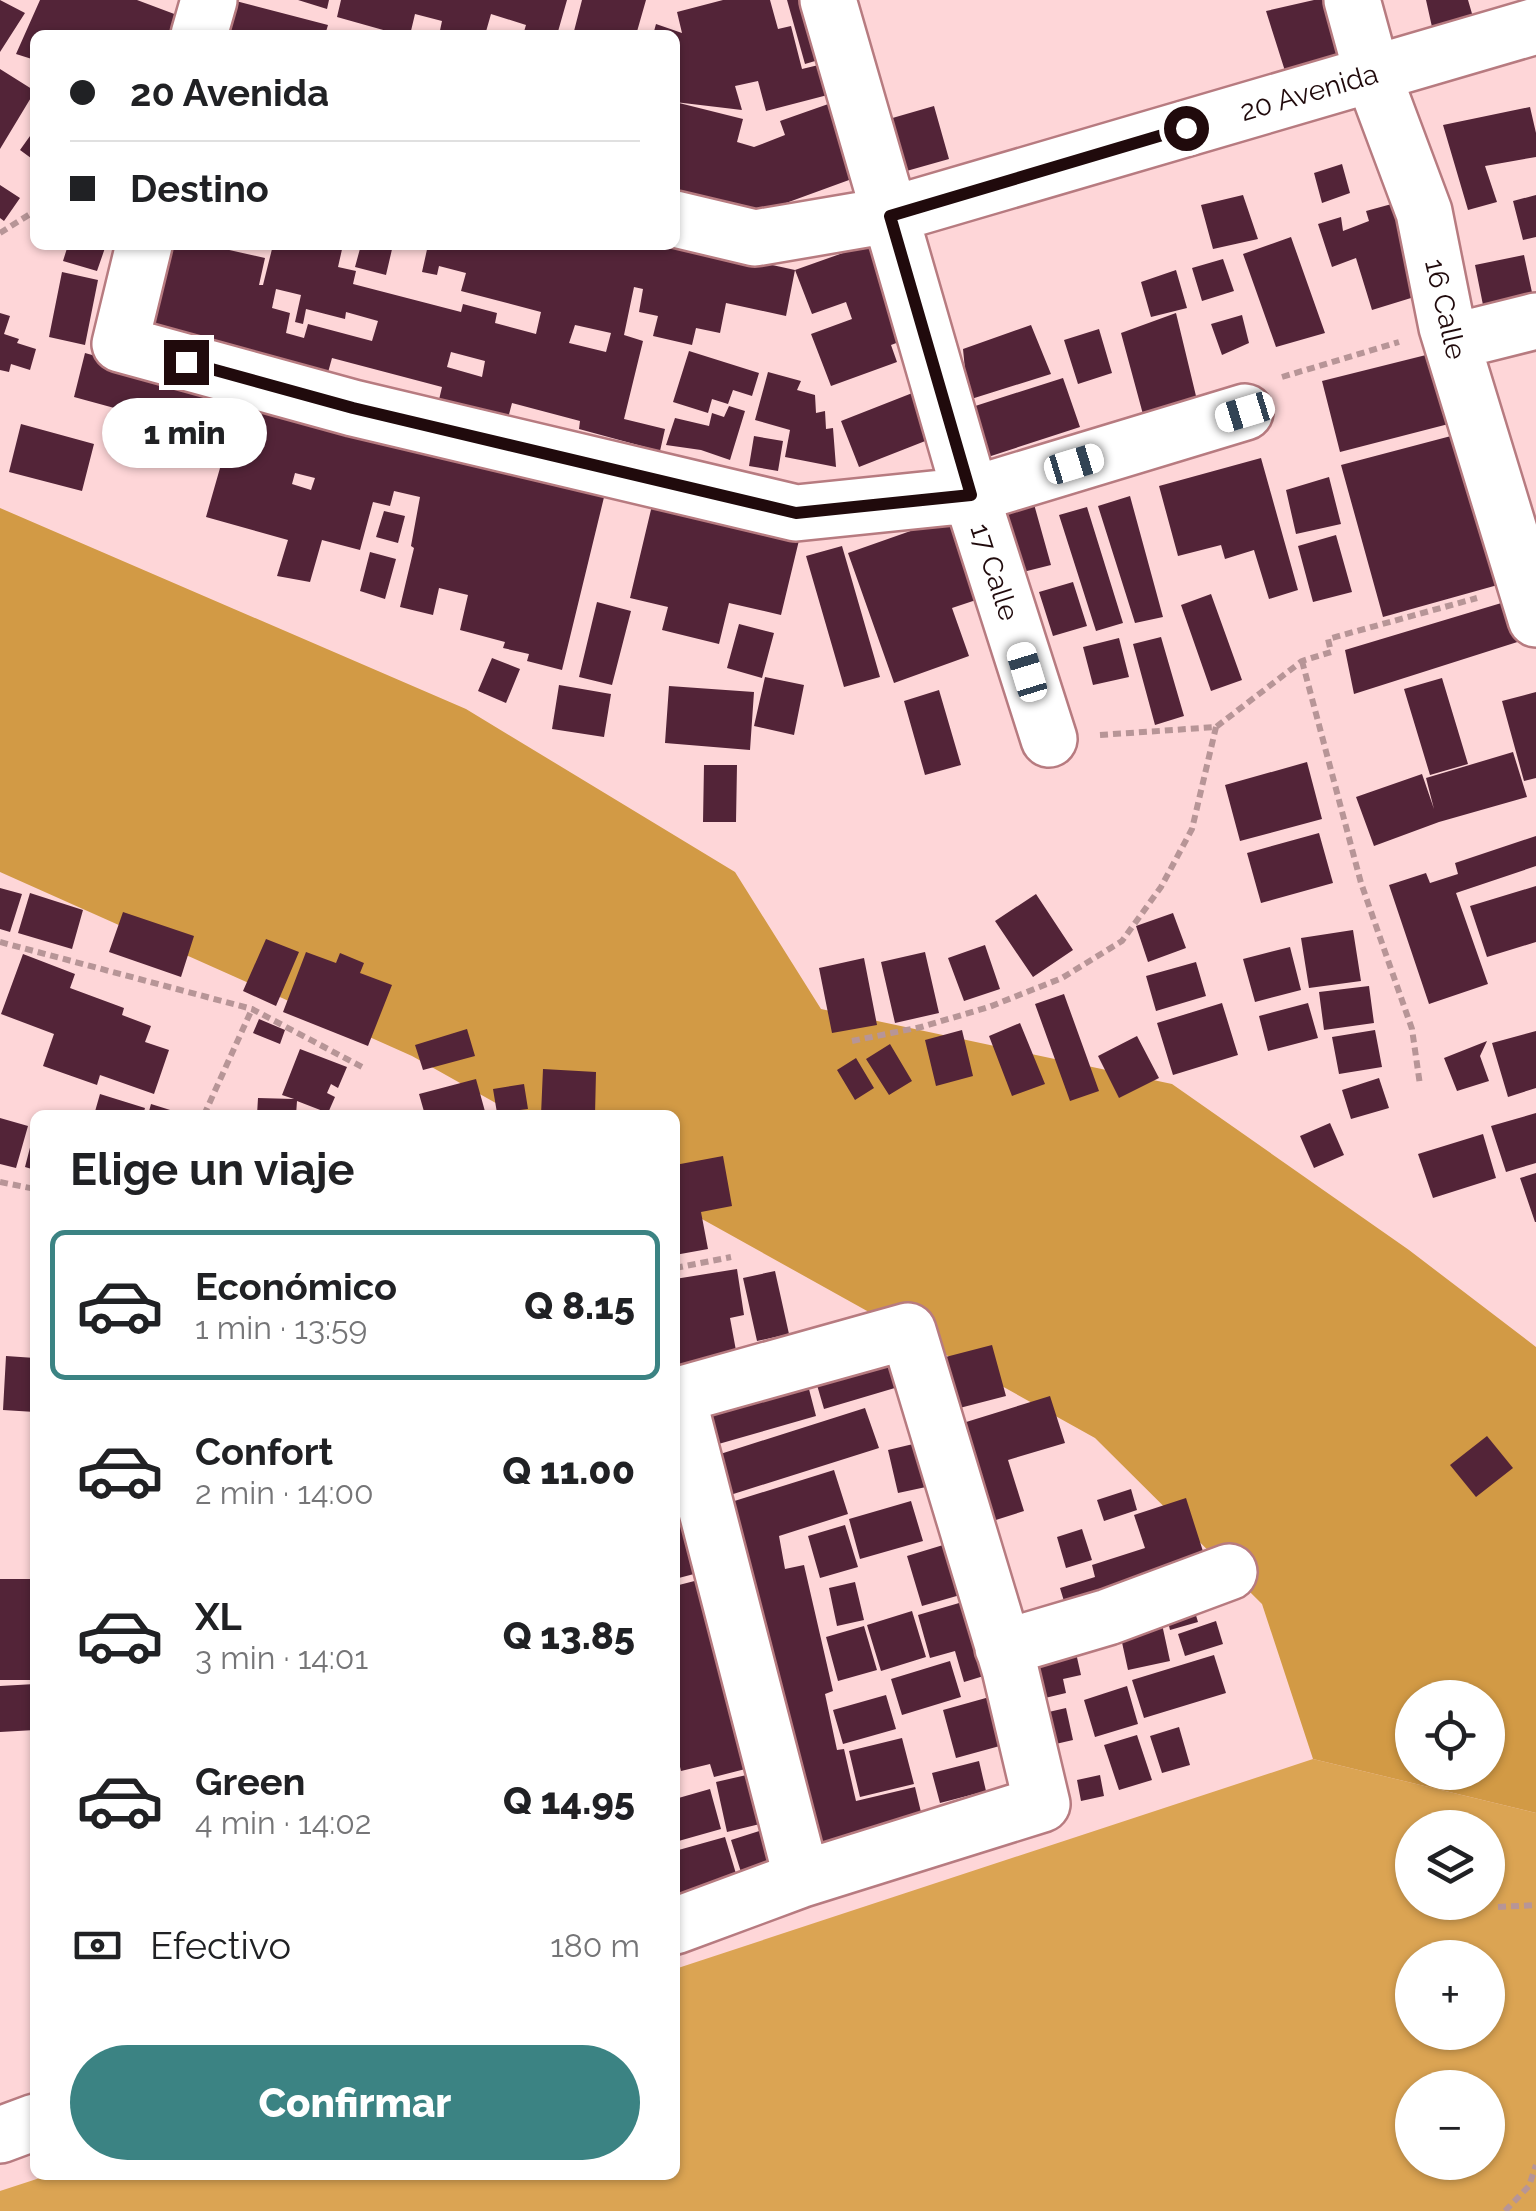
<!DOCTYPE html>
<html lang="es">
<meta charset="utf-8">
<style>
:root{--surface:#fff;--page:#f2f2f2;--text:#202124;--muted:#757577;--line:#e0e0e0;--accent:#3b8383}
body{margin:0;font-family:Raleway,sans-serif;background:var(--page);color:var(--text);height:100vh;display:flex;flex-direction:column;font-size:38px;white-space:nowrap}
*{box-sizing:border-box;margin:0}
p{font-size:32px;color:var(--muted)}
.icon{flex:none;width:55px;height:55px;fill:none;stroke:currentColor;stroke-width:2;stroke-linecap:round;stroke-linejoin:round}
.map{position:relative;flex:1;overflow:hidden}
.side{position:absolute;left:30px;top:1110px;width:650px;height:1070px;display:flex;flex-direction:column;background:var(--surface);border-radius:15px;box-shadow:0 2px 8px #0004}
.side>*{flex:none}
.banner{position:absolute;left:30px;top:30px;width:650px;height:220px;border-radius:15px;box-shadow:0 2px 8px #0004;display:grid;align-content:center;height:220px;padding:0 40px;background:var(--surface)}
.tools{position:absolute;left:1395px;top:1680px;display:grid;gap:20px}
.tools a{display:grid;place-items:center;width:110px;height:110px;border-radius:50%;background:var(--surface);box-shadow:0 2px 8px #0004;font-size:50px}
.end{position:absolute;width:45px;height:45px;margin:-22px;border:12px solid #200a0c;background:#fff;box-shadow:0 0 0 5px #fff}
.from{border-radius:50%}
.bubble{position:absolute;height:70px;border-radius:35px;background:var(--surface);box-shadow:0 2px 8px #0004;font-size:32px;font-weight:800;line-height:70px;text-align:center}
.car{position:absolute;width:30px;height:60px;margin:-30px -15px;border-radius:12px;box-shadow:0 0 8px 2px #0007;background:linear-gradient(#fff 24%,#345 0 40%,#fff 0 76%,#345 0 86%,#fff 0)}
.banner b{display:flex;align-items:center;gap:35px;height:95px;font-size:38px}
.banner b+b{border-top:2px solid var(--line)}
.banner i{width:25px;height:25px;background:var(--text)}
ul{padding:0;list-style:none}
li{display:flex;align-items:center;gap:30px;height:150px;margin:0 20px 15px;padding:0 20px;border:5px solid transparent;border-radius:15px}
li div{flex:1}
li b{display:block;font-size:38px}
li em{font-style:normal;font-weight:800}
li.on{border-color:var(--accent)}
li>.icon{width:90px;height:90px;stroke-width:1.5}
h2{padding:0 40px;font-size:45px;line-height:120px}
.pay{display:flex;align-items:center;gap:25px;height:110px;padding:0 40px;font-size:38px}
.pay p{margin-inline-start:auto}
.primary-button{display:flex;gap:20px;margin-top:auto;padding:20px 40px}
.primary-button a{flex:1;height:115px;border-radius:60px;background:var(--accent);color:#fff;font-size:40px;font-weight:800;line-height:115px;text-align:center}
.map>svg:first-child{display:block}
.green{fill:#dba453;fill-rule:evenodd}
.forest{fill:#d29a45;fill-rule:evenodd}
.building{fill:#532438;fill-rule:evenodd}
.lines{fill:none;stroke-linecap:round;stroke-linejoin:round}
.street-casing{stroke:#b77b80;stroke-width:60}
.path{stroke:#b79597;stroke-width:6;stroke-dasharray:8 5;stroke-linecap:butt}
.street{stroke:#fff;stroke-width:55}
.route{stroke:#200a0c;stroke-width:12}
.labels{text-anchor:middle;stroke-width:10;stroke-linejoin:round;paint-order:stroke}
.street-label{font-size:28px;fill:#200a0c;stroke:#fff}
</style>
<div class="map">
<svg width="1536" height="2211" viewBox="0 0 1536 2211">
<rect width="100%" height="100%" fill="#fed6d8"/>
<!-- green -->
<path class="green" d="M 1313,1759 L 1536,1813 L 1536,2211 L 0,2211 L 0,2191 L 49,2175 L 675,2175 L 675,1969 ZM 1412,1828 L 1488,1828 L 1488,1902 L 1412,1902 ZM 1412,1958 L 1488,1958 L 1488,2032 L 1412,2032 ZM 1412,2088 L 1488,2088 L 1488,2162 L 1412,2162 Z"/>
<!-- forest -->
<path class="forest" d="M 0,508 L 466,709 L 735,872 L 821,1009 L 1172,1084 L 1409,1250 L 1536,1347 L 1536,1813 L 1313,1759 L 1262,1604 L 1095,1438 L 675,1204 L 675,1115 L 517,1115 L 412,1056 L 0,872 ZM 1412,1698 L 1488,1698 L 1488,1772 L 1412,1772 Z"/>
<!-- building -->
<path class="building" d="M 0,0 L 25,13 L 0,52 Z
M 40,0 L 137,0 L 177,15 L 171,35 L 35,35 L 35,60 L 16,54 Z
M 232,0 L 328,25 L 325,35 L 223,35 Z
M 298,0 L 329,0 L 327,9 Z
M 341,0 L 567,0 L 557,35 L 523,35 L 526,25 L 491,14 L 485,35 L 439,35 L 442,21 L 415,14 L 410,35 L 401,35 L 337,17 Z
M 582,0 L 646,0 L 636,35 L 573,35 Z
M 723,0 L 770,0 L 778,29 L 791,26 L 802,69 L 835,61 L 843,91 L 766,111 L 758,81 L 735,86 L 742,110 L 675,102 L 675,35 L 653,35 L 656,24 L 682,33 L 677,12 Z
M 787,0 L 816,0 L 832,56 L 805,64 Z
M 1314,0 L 1342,0 L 1357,53 L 1285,71 L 1266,11 Z
M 1426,0 L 1468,0 L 1473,17 L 1432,27 Z
M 0,69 L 35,91 L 0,149 Z
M 675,102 L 743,119 L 737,142 L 754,147 L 785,135 L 780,121 L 834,102 L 860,176 L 775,207 L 759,216 L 675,195 Z
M 934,106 L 949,159 L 903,172 L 889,119 Z
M 1530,107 L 1536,133 L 1536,157 L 1485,166 L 1497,202 L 1468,210 L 1443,125 Z
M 35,129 L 35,161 L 20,150 Z
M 1342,164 L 1350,193 L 1322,203 L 1314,173 Z
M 0,185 L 20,198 L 4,221 L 0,218 Z
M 1243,195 L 1258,239 L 1213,249 L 1201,205 Z
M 1536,195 L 1536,237 L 1523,240 L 1513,201 Z
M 1410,199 L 1437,290 L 1372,310 L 1356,258 L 1332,267 L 1318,224 L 1341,217 L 1343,231 L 1369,221 L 1366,211 Z
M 1291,237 L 1325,333 L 1276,347 L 1243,254 Z
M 871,243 L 907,339 L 891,345 L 897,362 L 831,386 L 811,334 L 852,319 L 846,302 L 812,314 L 795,270 Z
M 675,244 L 795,270 L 786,316 L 726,303 L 720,333 L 696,328 L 692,345 L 653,336 L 658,316 L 639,312 L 643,289 L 634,287 L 624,335 L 643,341 L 624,419 L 665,429 L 660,451 L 579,429 L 580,421 L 512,403 L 507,422 L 438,404 L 442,387 L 332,358 L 327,376 L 312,371 L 313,368 L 141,325 L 159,245 L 207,245 L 265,258 L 259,285 L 263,285 L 273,245 L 343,245 L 338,267 L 356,271 L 353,284 L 461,312 L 463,304 L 497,313 L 495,323 L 536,334 L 541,312 L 461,291 L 466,273 L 439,266 L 437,275 L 422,272 L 428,245 ZM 276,289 L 301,295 L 295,322 L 303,324 L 306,309 L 345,319 L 346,312 L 378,321 L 372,341 L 308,324 L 304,338 L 286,333 L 290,313 L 272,308 ZM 575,325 L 611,333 L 606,352 L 569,343 ZM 451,352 L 485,361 L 482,377 L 447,367 Z
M 68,245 L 106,245 L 97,271 L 63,261 Z
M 361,245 L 393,245 L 386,275 L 355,267 Z
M 1524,255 L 1536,311 L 1487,325 L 1475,265 Z
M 1223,259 L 1234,291 L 1202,301 L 1192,268 Z
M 1176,270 L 1187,308 L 1151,317 L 1141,282 Z
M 62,272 L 98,280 L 85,345 L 49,337 Z
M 0,313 L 10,316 L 4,334 L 19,339 L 17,343 L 36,349 L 30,370 L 11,364 L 9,372 L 0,370 Z
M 1176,313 L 1196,396 L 1144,418 L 1121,333 Z
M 1242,315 L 1249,343 L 1222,355 L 1211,324 Z
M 1031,325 L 1051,374 L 968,400 L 963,349 Z
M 1099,329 L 1112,373 L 1078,384 L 1064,340 Z
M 1446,350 L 1464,420 L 1340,452 L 1322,381 Z
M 689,351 L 759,373 L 752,396 L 733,390 L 728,404 L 712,399 L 708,413 L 673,402 Z
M 85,353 L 353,428 L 606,489 L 562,670 L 527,661 L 529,654 L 503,648 L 505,642 L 460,630 L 468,595 L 439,588 L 433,615 L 400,607 L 414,548 L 411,546 L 420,497 L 394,491 L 390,506 L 373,502 L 360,550 L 322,540 L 310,582 L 277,576 L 288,540 L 206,517 L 222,461 L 180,450 L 175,468 L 129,455 L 140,415 L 74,397 ZM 295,473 L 315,478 L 311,490 L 292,484 Z
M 768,372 L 801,381 L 797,390 L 815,395 L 816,413 L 825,411 L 826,429 L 833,428 L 836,467 L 785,457 L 790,430 L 755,420 Z
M 1063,378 L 1080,427 L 988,457 L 969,408 Z
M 920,390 L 938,436 L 859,467 L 841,421 Z
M 729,406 L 745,411 L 730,460 L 701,450 L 666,445 L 675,418 L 709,426 L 712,413 L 724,417 Z
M 21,424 L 94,444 L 82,491 L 9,472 Z
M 1470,431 L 1512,581 L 1383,617 L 1341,465 Z
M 754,436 L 783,441 L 778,471 L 749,466 Z
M 1261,458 L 1298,590 L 1269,599 L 1254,550 L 1225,559 L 1221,545 L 1178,556 L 1159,486 Z
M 1329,477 L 1341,524 L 1296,534 L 1286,490 Z
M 1130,496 L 1163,617 L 1135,623 L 1098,506 Z
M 654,497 L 801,532 L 781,615 L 729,603 L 719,644 L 662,630 L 668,607 L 630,598 Z
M 1032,497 L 1051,565 L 1023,572 L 1005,506 Z
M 1087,507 L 1123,623 L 1096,631 L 1059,515 Z
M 384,511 L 405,516 L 398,543 L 376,537 Z
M 956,515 L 985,597 L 952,608 L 969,656 L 894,683 L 848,553 Z
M 1336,535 L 1352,592 L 1313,602 L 1298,546 Z
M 842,546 L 880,677 L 844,687 L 806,556 Z
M 370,552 L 396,559 L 385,599 L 360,591 Z
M 1073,582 L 1087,626 L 1053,636 L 1039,592 Z
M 1211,594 L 1242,680 L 1211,691 L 1181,605 Z
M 1518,598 L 1527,639 L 1354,694 L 1345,650 Z
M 597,602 L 631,611 L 612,685 L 579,677 Z
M 739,624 L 774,633 L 762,678 L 727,668 Z
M 1161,637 L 1184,716 L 1155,725 L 1133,644 Z
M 1119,638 L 1129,677 L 1093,685 L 1083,647 Z
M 492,658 L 520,669 L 506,703 L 478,691 Z
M 765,677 L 804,685 L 794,735 L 754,726 Z
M 1442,678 L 1468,764 L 1430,775 L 1404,689 Z
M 559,685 L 611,694 L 604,737 L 552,729 Z
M 669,686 L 754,692 L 750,750 L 665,743 Z
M 939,690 L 961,765 L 925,775 L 904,701 Z
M 1536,692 L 1536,778 L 1524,781 L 1502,701 Z
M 1513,752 L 1527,797 L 1439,822 L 1374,846 L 1356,797 L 1422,774 L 1434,809 L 1426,778 Z
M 1307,762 L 1322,819 L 1240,841 L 1225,785 Z
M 704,765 L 737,765 L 736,822 L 703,822 Z
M 1319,833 L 1333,883 L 1261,903 L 1247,853 Z
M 1536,836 L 1536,866 L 1456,893 L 1488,984 L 1429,1004 L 1389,885 L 1426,873 L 1430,883 L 1458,874 L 1455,863 Z
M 1536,886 L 1536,942 L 1487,957 L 1470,906 Z
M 0,888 L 22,894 L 10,932 L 0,929 Z
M 30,893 L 83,910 L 72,949 L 18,933 Z
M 1036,894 L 1073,950 L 1033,977 L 995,921 Z
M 123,912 L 194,936 L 181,977 L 109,952 Z
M 1173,913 L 1186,948 L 1148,962 L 1136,926 Z
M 1353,930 L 1361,981 L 1309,988 L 1301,938 Z
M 266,939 L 299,952 L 276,1006 L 243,991 Z
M 985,945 L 1000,989 L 964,1001 L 948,958 Z
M 1290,947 L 1301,990 L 1255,1002 L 1243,959 Z
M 306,952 L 336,963 L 340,953 L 364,963 L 360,973 L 392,985 L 368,1046 L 283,1012 Z
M 925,952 L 939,1013 L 895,1023 L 881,962 Z
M 23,954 L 75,974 L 70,988 L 124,1008 L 122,1015 L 151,1026 L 145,1042 L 169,1050 L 154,1094 L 100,1075 L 97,1085 L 43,1066 L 54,1034 L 1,1014 Z
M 864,958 L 877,1025 L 832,1033 L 819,968 Z
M 1196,962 L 1206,996 L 1156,1011 L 1146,976 Z
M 1369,986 L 1374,1023 L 1324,1030 L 1319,992 Z
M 1064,994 L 1099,1091 L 1070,1101 L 1035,1004 Z
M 1222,1003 L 1238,1055 L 1173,1075 L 1157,1023 Z
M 1308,1003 L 1318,1038 L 1268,1051 L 1259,1016 Z
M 259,1019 L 285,1030 L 280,1044 L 253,1033 Z
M 1020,1023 L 1045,1084 L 1012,1096 L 989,1036 Z
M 467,1029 L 475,1056 L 423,1070 L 415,1045 Z
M 962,1030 L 973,1076 L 936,1086 L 925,1040 Z
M 1375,1030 L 1382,1067 L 1339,1074 L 1332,1037 Z
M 1536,1031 L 1536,1088 L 1508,1097 L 1492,1043 Z
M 1137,1036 L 1159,1078 L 1119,1098 L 1098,1056 Z
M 1487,1041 L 1480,1056 L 1489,1081 L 1457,1091 L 1444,1058 Z
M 890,1044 L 912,1081 L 889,1095 L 866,1059 Z
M 300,1049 L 347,1067 L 338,1088 L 331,1084 L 327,1093 L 335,1097 L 328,1113 L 297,1101 L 296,1115 L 257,1115 L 258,1098 L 294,1099 L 282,1095 Z
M 856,1058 L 874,1088 L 855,1100 L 837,1070 Z
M 543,1069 L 596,1072 L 595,1115 L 541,1115 Z
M 1379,1078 L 1389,1108 L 1351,1119 L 1342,1090 Z
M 476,1079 L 486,1115 L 425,1115 L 419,1094 Z
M 524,1084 L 528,1109 L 497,1113 L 493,1089 Z
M 100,1094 L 145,1108 L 143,1115 L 94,1115 Z
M 151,1104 L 183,1114 L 183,1115 L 148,1115 Z
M 1536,1113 L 1536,1163 L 1506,1172 L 1491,1126 Z
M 0,1118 L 28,1126 L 16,1168 L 0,1164 Z
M 1330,1123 L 1344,1155 L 1314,1168 L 1300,1136 Z
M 34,1132 L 35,1132 L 35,1170 L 25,1167 Z
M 1483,1134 L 1496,1178 L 1433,1198 L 1418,1154 Z
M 723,1156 L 732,1206 L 701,1212 L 708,1249 L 675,1255 L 675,1165 Z
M 1536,1173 L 1536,1222 L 1535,1222 L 1520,1178 Z
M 737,1269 L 744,1315 L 730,1318 L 737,1356 L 675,1366 L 675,1279 Z
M 775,1271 L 789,1334 L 757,1341 L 743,1278 Z
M 903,1341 L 915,1382 L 824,1409 L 812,1368 Z
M 992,1345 L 1006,1396 L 948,1411 L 934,1360 Z
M 6,1356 L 35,1358 L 35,1412 L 3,1410 Z
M 804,1370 L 816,1416 L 715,1445 L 702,1400 Z
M 1050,1396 L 1065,1443 L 1008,1460 L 1024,1511 L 980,1525 L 950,1427 Z
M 865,1408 L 879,1448 L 727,1496 L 714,1456 Z
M 1487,1436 L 1513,1468 L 1476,1497 L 1450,1465 Z
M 930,1440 L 940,1484 L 898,1493 L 888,1450 Z
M 834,1470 L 848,1514 L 779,1536 L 785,1569 L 804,1565 L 833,1691 L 825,1694 L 837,1750 L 844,1749 L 856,1801 L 915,1787 L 926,1833 L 818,1856 L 728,1503 Z
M 1131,1489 L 1137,1510 L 1104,1521 L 1097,1500 Z
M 1186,1498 L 1208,1567 L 1070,1621 L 1060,1588 L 1095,1577 L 1092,1565 L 1145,1548 L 1134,1515 Z
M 911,1501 L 923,1541 L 860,1559 L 849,1519 Z
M 694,1518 L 709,1570 L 675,1579 L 675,1524 Z
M 845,1525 L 858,1567 L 820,1578 L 808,1536 Z
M 1082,1529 L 1092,1560 L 1066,1568 L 1057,1537 Z
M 953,1542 L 967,1593 L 922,1606 L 907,1556 Z
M 714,1576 L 761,1765 L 714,1777 L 710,1764 L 681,1771 L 675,1746 L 675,1586 Z
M 0,1579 L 32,1579 L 32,1680 L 0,1680 Z
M 855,1582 L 864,1620 L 837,1626 L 829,1588 Z
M 966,1601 L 987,1675 L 964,1682 L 955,1651 L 930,1658 L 918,1615 Z
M 1192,1602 L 1198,1622 L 1170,1630 L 1165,1610 Z
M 912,1611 L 926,1657 L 881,1671 L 867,1625 Z
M 1160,1615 L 1170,1661 L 1128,1670 L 1118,1624 Z
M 1216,1621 L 1223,1644 L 1185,1656 L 1178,1634 Z
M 864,1626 L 877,1670 L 838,1681 L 826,1637 Z
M 1076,1653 L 1081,1675 L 1063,1679 L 1066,1693 L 1024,1703 L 1014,1661 Z
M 1214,1655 L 1226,1693 L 1144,1718 L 1132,1680 Z
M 950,1661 L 961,1697 L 902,1715 L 891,1679 Z
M 35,1684 L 35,1730 L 0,1732 L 0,1686 Z
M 1127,1686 L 1138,1724 L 1095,1737 L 1084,1700 Z
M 886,1695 L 896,1729 L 843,1744 L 833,1710 Z
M 993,1696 L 1007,1744 L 956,1758 L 943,1710 Z
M 1066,1708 L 1073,1740 L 1034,1749 L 1027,1717 Z
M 1179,1727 L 1190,1765 L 1162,1773 L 1150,1736 Z
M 1137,1735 L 1152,1780 L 1119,1790 L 1104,1745 Z
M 902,1738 L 914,1784 L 860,1797 L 849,1751 Z
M 979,1761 L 986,1791 L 940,1803 L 932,1773 Z
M 764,1771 L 776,1820 L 727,1832 L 716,1782 Z
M 1100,1775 L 1104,1796 L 1081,1801 L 1077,1780 Z
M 710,1789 L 721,1829 L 675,1842 L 675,1799 Z
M 769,1828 L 783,1872 L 745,1885 L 731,1840 Z
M 725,1837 L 740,1887 L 683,1904 L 675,1877 L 675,1851 Z"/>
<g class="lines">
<defs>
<path id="street" d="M 828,0 L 971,495 L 1049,739
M 1352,0 L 1372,73 L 1424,212 L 1447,327 L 1536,619
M 199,35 L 209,0
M 675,219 L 755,238 L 890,215 L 1536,26
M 144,245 L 120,344 L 353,408 L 796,513 L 971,495 L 1245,412
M 1452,342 L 1536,321
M 677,1395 L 802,1879
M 675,1396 L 908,1331 L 1010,1669 L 1042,1804 L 802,1879 L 675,1926
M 1003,1648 L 1108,1617 L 1229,1572
M 0,2135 L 35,2122"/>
</defs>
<!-- street casing -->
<use href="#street" class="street-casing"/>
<!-- path -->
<path class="path" d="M 0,233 L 35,211
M 1282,377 L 1399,342
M 1302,661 L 1361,883 L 1412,1029 L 1420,1085
M 1100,735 L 1216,727 L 1302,661 L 1331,652 L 1328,639 L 1477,598
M 0,942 L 252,1009 L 362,1067
M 852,1041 L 921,1027 L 989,1007 L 1062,978 L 1122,941 L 1161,887 L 1192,829 L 1216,727
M 204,1115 L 252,1009
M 0,1182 L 35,1189
M 675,1268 L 731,1257
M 1498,1907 L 1536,1905
M 1505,2211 L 1529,2186 L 1536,2165"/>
<!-- street -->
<use href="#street" class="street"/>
</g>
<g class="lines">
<!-- route -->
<path class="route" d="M 186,362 L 353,408 L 796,513 L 971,495 L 890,216 L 1186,128"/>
</g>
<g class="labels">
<!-- street labels -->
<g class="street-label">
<text transform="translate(1309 92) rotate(-16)" y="10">20 Avenida</text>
<text transform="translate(1446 309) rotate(77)" y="10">16 Calle</text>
<text transform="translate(995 572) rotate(72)" y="10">17 Calle</text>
</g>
</g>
</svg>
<div class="tools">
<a><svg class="icon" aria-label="locate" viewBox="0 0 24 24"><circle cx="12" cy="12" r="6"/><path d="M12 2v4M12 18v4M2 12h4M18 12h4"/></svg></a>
<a><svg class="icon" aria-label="layers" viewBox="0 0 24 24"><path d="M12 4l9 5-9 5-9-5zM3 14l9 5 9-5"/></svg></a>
<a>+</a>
<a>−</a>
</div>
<i class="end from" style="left:1186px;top:128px"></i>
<i class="end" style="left:186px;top:362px"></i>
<div class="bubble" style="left:102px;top:398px;width:165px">1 min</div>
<i class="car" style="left:1245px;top:412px;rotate:253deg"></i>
<i class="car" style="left:1074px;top:464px;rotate:73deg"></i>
<i class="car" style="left:1027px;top:672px;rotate:343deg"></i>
<div class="banner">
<b><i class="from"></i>20 Avenida</b>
<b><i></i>Destino</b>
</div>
<section class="side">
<h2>Elige un viaje</h2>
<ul>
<li class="on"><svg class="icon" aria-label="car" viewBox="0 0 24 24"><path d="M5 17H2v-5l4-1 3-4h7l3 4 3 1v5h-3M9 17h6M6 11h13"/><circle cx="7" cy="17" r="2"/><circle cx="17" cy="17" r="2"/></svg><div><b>Económico</b><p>1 min · 13:59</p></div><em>Q 8.15</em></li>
<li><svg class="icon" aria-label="car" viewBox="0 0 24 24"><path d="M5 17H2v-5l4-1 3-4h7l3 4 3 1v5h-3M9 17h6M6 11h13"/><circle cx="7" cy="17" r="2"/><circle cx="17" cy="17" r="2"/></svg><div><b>Confort</b><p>2 min · 14:00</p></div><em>Q 11.00</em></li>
<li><svg class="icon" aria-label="car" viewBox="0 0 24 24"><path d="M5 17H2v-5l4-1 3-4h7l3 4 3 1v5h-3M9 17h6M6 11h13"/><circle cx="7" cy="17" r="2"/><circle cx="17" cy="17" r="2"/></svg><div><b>XL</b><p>3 min · 14:01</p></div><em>Q 13.85</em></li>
<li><svg class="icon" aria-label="car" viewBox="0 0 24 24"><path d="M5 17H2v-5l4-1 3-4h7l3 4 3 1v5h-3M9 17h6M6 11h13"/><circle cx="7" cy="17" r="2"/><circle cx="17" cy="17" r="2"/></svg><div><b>Green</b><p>4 min · 14:02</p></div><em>Q 14.95</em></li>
</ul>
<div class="pay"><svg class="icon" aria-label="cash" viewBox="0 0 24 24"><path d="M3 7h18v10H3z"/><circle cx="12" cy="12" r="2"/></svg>Efectivo<p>180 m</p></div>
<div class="primary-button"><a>Confirmar</a></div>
</section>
</div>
